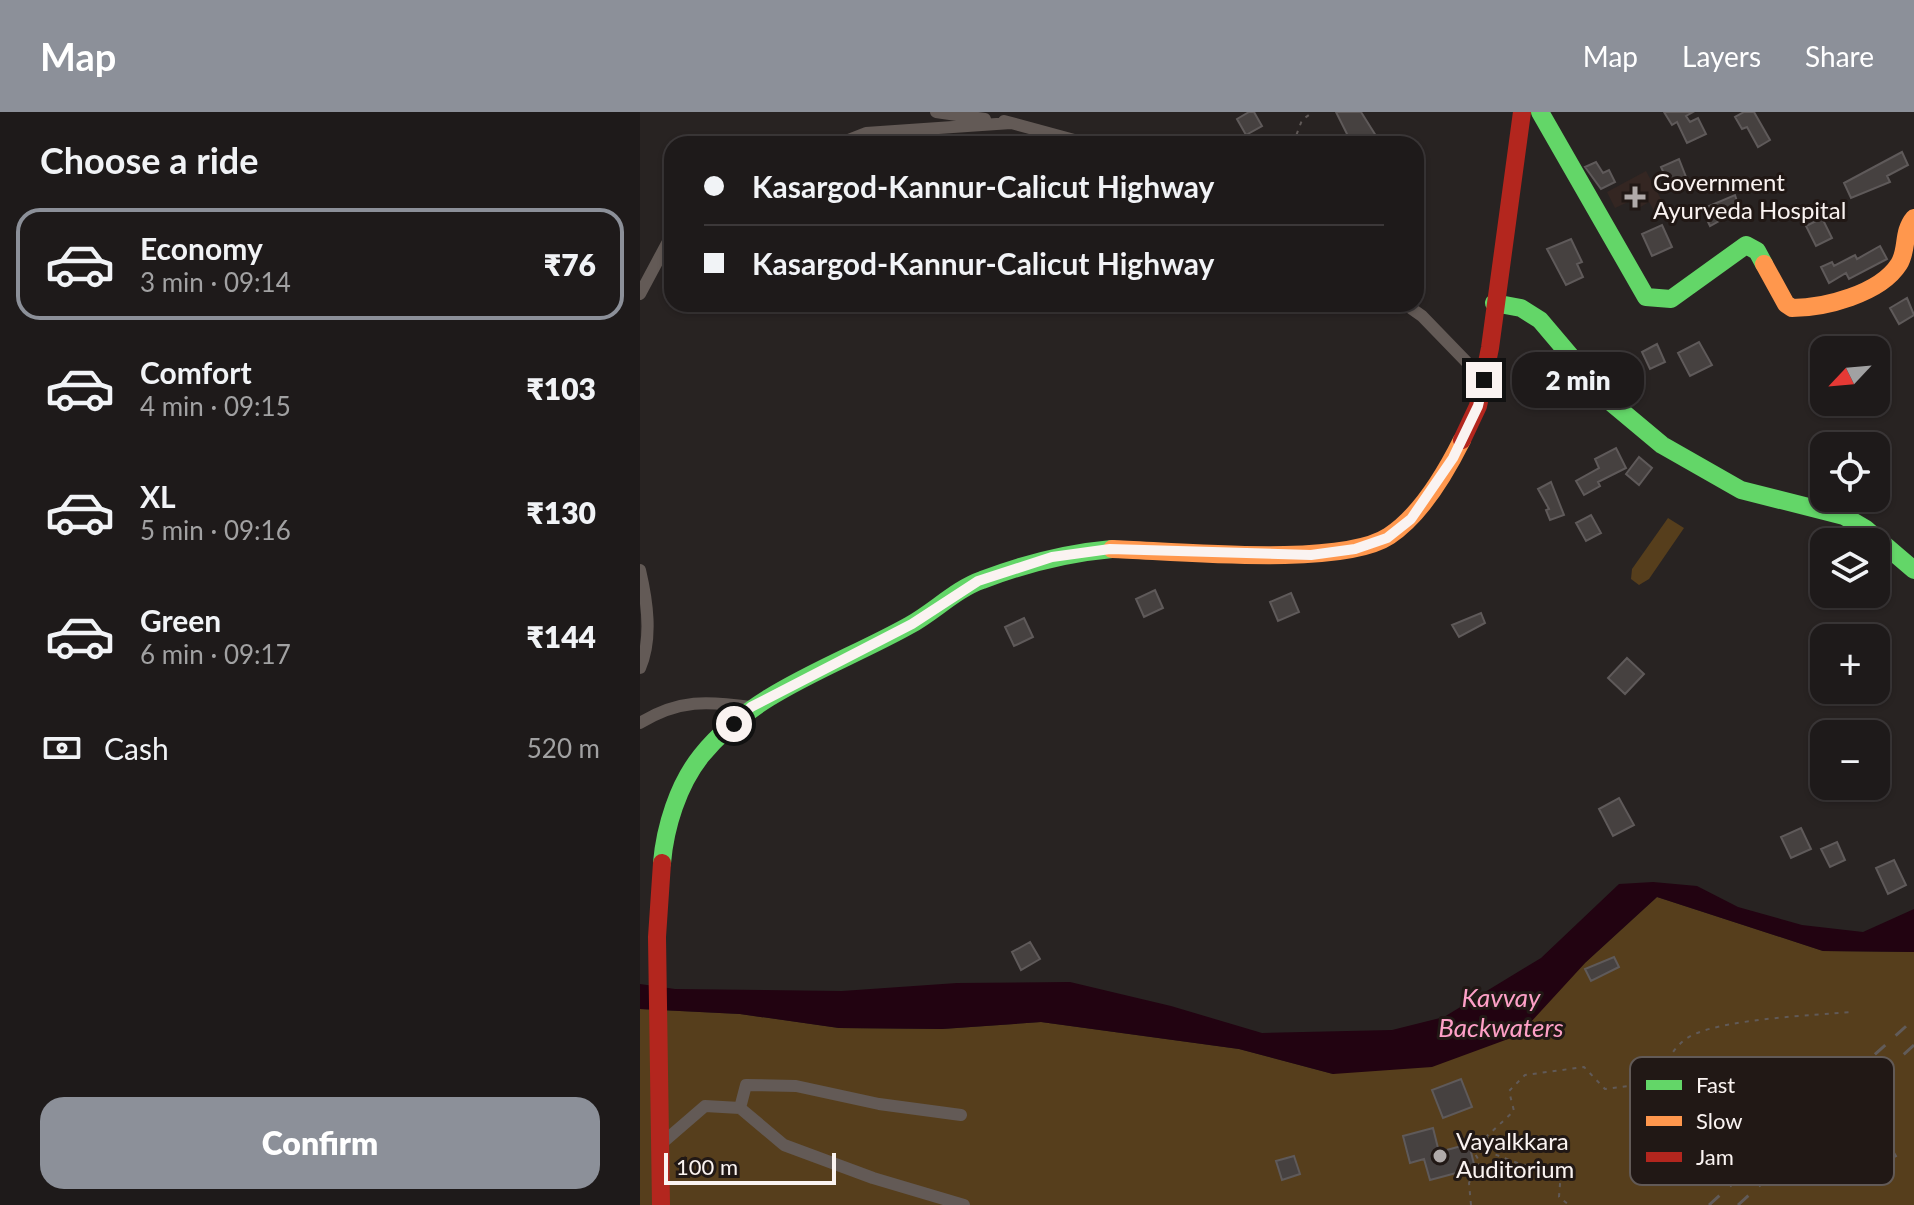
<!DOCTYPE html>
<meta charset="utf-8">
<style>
:root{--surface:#1e1a1a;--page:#2b2727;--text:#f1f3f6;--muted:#a1a1a2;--line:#3c3839;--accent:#8c9099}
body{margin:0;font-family:Lato,sans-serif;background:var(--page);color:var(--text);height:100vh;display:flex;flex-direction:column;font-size:30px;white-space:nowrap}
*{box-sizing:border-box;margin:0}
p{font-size:26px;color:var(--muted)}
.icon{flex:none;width:44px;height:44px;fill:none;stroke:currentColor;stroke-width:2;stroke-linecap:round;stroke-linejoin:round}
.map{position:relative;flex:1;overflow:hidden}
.panel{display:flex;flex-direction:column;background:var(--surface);width:640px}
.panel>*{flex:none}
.guide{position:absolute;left:24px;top:24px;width:760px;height:176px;border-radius:24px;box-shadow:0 2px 6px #0004,0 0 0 2px var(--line);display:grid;align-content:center;height:176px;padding:0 40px;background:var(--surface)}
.needle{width:52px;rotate:244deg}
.buttons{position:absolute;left:1170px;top:224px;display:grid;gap:16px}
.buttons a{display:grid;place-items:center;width:80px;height:80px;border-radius:16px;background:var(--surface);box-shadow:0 2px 6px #0004,0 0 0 2px var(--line);font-size:40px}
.scale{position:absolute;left:24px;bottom:20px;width:172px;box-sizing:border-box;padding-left:8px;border:4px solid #faf3f1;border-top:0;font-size:22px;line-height:28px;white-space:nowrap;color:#faf3f1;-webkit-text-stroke:6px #211815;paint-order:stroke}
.end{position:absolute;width:36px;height:36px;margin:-18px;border:10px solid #faf3f1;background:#111;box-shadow:0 0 0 4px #111}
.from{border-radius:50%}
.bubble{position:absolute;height:56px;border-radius:24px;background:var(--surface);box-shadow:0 2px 6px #0004,0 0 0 2px var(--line);font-size:26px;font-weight:800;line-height:56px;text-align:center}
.guide b{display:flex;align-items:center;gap:28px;height:76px;font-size:30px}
.guide b+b{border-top:2px solid var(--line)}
.guide i{width:20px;height:20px;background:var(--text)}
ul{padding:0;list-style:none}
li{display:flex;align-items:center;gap:24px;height:112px;margin:0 16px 12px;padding:0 24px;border:4px solid transparent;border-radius:24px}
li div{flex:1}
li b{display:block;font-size:30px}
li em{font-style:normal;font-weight:800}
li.current{border-color:var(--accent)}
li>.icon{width:72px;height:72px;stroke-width:1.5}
h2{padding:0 40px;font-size:36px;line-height:96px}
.pay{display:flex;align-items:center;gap:20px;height:88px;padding:0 40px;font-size:30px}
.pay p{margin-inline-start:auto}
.primary-button{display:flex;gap:16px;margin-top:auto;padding:16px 40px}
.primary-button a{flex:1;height:92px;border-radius:24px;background:var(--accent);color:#fff;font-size:32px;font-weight:800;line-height:92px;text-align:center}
header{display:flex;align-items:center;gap:48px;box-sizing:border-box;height:112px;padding:0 40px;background:var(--accent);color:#fff}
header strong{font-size:38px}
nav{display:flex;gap:44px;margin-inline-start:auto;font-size:28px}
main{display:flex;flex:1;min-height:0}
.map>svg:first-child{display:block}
.built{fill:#342622}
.green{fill:#563e1c}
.water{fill:#220311}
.building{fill:#464140;stroke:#5f5a5a;stroke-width:2}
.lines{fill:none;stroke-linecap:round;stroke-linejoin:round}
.path{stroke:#615a58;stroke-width:2;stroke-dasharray:4 6;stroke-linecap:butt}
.street{stroke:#635a56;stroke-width:12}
.fast{stroke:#63d668;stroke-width:18}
.slow{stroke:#ff974d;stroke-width:18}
.jam{stroke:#b3261e;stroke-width:18}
.rail{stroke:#615b59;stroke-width:3;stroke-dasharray:14 14;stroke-linecap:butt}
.route{stroke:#faf3f1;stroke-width:10}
.poi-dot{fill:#b0aaa9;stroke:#211815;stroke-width:3}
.labels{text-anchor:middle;stroke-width:6;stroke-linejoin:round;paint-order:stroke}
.poi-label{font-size:24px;fill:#faf3f1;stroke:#211815;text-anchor:start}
.water-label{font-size:26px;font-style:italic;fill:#fea0c7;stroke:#211815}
.key{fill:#211815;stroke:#625a57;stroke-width:2}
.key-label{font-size:22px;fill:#faf3f1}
</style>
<header>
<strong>Map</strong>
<nav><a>Map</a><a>Layers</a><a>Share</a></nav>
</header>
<main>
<section class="panel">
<h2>Choose a ride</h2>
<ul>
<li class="current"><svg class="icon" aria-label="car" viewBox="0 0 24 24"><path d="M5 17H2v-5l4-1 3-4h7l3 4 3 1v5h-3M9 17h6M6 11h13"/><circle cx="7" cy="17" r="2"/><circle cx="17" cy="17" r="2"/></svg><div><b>Economy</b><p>3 min · 09:14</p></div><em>₹76</em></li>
<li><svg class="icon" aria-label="car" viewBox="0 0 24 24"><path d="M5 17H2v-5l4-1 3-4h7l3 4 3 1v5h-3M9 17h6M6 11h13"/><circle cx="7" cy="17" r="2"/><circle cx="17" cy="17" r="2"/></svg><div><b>Comfort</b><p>4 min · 09:15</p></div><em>₹103</em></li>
<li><svg class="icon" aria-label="car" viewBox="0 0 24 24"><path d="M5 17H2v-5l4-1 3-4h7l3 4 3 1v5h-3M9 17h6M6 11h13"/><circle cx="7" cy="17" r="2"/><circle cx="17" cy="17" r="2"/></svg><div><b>XL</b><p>5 min · 09:16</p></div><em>₹130</em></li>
<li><svg class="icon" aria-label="car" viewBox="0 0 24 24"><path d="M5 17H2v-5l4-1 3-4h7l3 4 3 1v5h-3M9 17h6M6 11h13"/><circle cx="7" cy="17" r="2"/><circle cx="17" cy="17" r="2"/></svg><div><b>Green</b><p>6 min · 09:17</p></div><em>₹144</em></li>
</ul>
<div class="pay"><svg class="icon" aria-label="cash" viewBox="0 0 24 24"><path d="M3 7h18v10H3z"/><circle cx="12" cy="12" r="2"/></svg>Cash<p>520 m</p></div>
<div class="primary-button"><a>Confirm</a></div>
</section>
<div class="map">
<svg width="1274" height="1093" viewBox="0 0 1274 1093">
<rect width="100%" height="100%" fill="#282322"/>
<!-- built -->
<path class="built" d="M 1006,59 L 1028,100 L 1018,106 L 1009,90 L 997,97 L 988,90 L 975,96 L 967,80 Z"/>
<!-- green -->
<path class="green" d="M 1028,406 L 1044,416 L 1009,467 L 999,473 L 991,467 L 992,457 Z
M 1017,785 L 1183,839 L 1274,840 L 1274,1093 L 0,1093 L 0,897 L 100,902 L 199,916 L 302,917 L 401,910 L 599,937 L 693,962 L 946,850 Z"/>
<!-- water -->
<path class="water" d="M 1013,770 L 1057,774 L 1098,795 L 1162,813 L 1223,820 L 1274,797 L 1274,840 L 1183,839 L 1017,785 L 946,850 L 879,923 L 792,955 L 693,962 L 599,937 L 401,910 L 302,917 L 199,916 L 100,902 L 0,897 L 0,872 L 35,877 L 202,879 L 317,871 L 430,870 L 531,894 L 622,921 L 752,918 L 804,905 L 901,846 L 979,772 Z"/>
<!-- building -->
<path class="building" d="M 609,0 L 614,0 L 622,14 L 606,23 L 597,7 Z
M 696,0 L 721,0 L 738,27 L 731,32 L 712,32 Z
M 1024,0 L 1053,0 L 1046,4 L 1050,10 L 1058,6 L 1066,22 L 1047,31 L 1037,10 L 1032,13 Z
M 1104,0 L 1114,0 L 1130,28 L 1118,35 L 1107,15 L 1102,17 L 1095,5 Z
M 1262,40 L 1268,53 L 1247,64 L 1250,70 L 1211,86 L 1204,71 Z
M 1039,47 L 1046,65 L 1029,72 L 1021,55 Z
M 956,50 L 963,61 L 969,58 L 975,70 L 961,77 L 945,55 Z
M 1095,83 L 1099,96 L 1077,104 L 1079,109 L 1070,114 L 1062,97 Z
M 1182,106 L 1192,126 L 1176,134 L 1166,114 Z
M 1022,113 L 1032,135 L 1012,144 L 1002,122 Z
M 931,127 L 942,150 L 937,152 L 943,165 L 926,173 L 907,137 Z
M 1240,134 L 1247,147 L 1209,167 L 1206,161 L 1189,171 L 1181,155 L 1192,150 L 1194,154 L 1215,143 L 1217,147 Z
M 1267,186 L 1274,203 L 1259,212 L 1250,196 Z
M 1059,230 L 1072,253 L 1050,264 L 1038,241 Z
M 1017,232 L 1025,250 L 1010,257 L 1002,240 Z
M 922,252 L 942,280 L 929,288 L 911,259 Z
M 976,336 L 986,356 L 958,370 L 960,374 L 944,383 L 936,369 L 959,356 L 955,347 Z
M 999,345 L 1012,356 L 999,373 L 986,362 Z
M 911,370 L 924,403 L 910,408 L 906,398 L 909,397 L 898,377 Z
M 951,403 L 961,421 L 946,429 L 936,411 Z
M 515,478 L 523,496 L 504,505 L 496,487 Z
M 651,481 L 659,500 L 638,509 L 630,490 Z
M 841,501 L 845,511 L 819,525 L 812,513 Z
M 384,506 L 393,525 L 374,534 L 365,515 Z
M 987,546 L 1004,562 L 985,582 L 968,566 Z
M 979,686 L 994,713 L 973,724 L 959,697 Z
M 1161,716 L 1171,737 L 1151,746 L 1141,725 Z
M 1197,730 L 1205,748 L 1190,755 L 1181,737 Z
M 1254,748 L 1266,773 L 1248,782 L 1236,756 Z
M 390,830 L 400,847 L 381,858 L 372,840 Z
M 974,845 L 979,855 L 951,869 L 945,857 Z
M 821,967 L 832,995 L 803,1006 L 792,978 Z
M 793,1016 L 799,1040 L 829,1032 L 835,1056 L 790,1068 L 784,1047 L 770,1051 L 763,1024 Z
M 1248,1030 L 1256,1044 L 1238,1054 L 1230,1040 Z
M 654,1044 L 660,1062 L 642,1068 L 636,1049 Z"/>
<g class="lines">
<!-- path -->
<path class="path" d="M 653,32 L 662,8 L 673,0
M 847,1025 L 854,1042 L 880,1052 L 921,1059 L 919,1085 L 929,1093
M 831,1093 L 829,1071 L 840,1050 L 829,1032 L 845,1033 L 847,1024 L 874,999 L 869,979 L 885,963 L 944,955 L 965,977 L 1019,970 C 1025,951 1035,930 1055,922 C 1088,907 1174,903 1212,900"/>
<!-- street -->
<path class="street" d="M 296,0 L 345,7
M 364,9 L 449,32
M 198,32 L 226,21 L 371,11
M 0,182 L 32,122
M 765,192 L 782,204 L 844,268
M 0,458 C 7,488 13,526 0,556
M 0,611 C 39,587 68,589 111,595
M 100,996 L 106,973 L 156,974 L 239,992 L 321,1003
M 21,1032 L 65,994 L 100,996 L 144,1033 L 233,1066 L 324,1093"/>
<!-- fast -->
<path class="fast" d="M 900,0 L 1006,185 L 1031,187 L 1106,133 L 1117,139 L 1124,152
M 854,191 L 881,196 L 900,208 L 967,287 L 1022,333 L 1101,378 L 1204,404 L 1226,417 L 1274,458
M 22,751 C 25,715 38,673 61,644 C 114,578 199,553 270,513 C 294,500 316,477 342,468 C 384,452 427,441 472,437"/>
<!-- slow -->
<path class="slow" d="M 1124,152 L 1146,192 L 1152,196 C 1184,196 1240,182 1259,152 C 1268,138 1262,120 1274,106
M 472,437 C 534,439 701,456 749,424 C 781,403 805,362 822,328"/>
<!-- jam -->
<path class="jam" d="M 822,328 L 838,294 L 850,236 L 882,0
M 21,1093 L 17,825 L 22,751"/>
<!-- rail -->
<path class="rail" d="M 1069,1093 L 1274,907
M 1098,1093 L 1274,933"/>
</g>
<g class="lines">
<!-- route -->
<path class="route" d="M 94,612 L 111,595 L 272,512 L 338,469 L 412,445 L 470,437 L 671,443 L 715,437 L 747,426 L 771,407 L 813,346 L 838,294 L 844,268"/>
</g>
<!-- markers -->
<g class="poi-dot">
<path d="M991 73h8v8h8v8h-8v8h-8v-8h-8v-8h8z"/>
<circle cx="800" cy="1044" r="8"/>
</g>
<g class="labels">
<!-- poi labels -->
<g class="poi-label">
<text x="1013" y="79">Government<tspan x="1013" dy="28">Ayurveda Hospital</tspan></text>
<text x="816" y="1038">Vayalkkara<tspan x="816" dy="28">Auditorium</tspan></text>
</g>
<!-- water labels -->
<g class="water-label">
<text x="861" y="895">Kavvay<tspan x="861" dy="30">Backwaters</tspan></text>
</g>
</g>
<!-- legend -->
<rect x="990" y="945" width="264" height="128" rx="12" class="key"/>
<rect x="1006" y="968" width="36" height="10" fill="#63d668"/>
<rect x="1006" y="1004" width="36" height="10" fill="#ff974d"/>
<rect x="1006" y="1040" width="36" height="10" fill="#b3261e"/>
<g class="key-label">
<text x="1056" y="981">Fast</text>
<text x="1056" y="1017">Slow</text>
<text x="1056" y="1053">Jam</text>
</g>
</svg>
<div class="buttons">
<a><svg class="needle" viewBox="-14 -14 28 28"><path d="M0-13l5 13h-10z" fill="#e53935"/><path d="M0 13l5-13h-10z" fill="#a1a1a2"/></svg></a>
<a><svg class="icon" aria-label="locate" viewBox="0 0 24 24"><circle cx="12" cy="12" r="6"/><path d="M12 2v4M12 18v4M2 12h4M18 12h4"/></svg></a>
<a><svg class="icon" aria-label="layers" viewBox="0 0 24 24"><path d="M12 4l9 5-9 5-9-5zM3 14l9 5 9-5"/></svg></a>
<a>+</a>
<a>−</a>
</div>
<div class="scale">100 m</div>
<i class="end from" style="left:94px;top:612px"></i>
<i class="end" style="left:844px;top:268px"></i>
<div class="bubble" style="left:872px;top:240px;width:132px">2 min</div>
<div class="guide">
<b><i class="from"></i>Kasargod-Kannur-Calicut Highway</b>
<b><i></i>Kasargod-Kannur-Calicut Highway</b>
</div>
</div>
</main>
